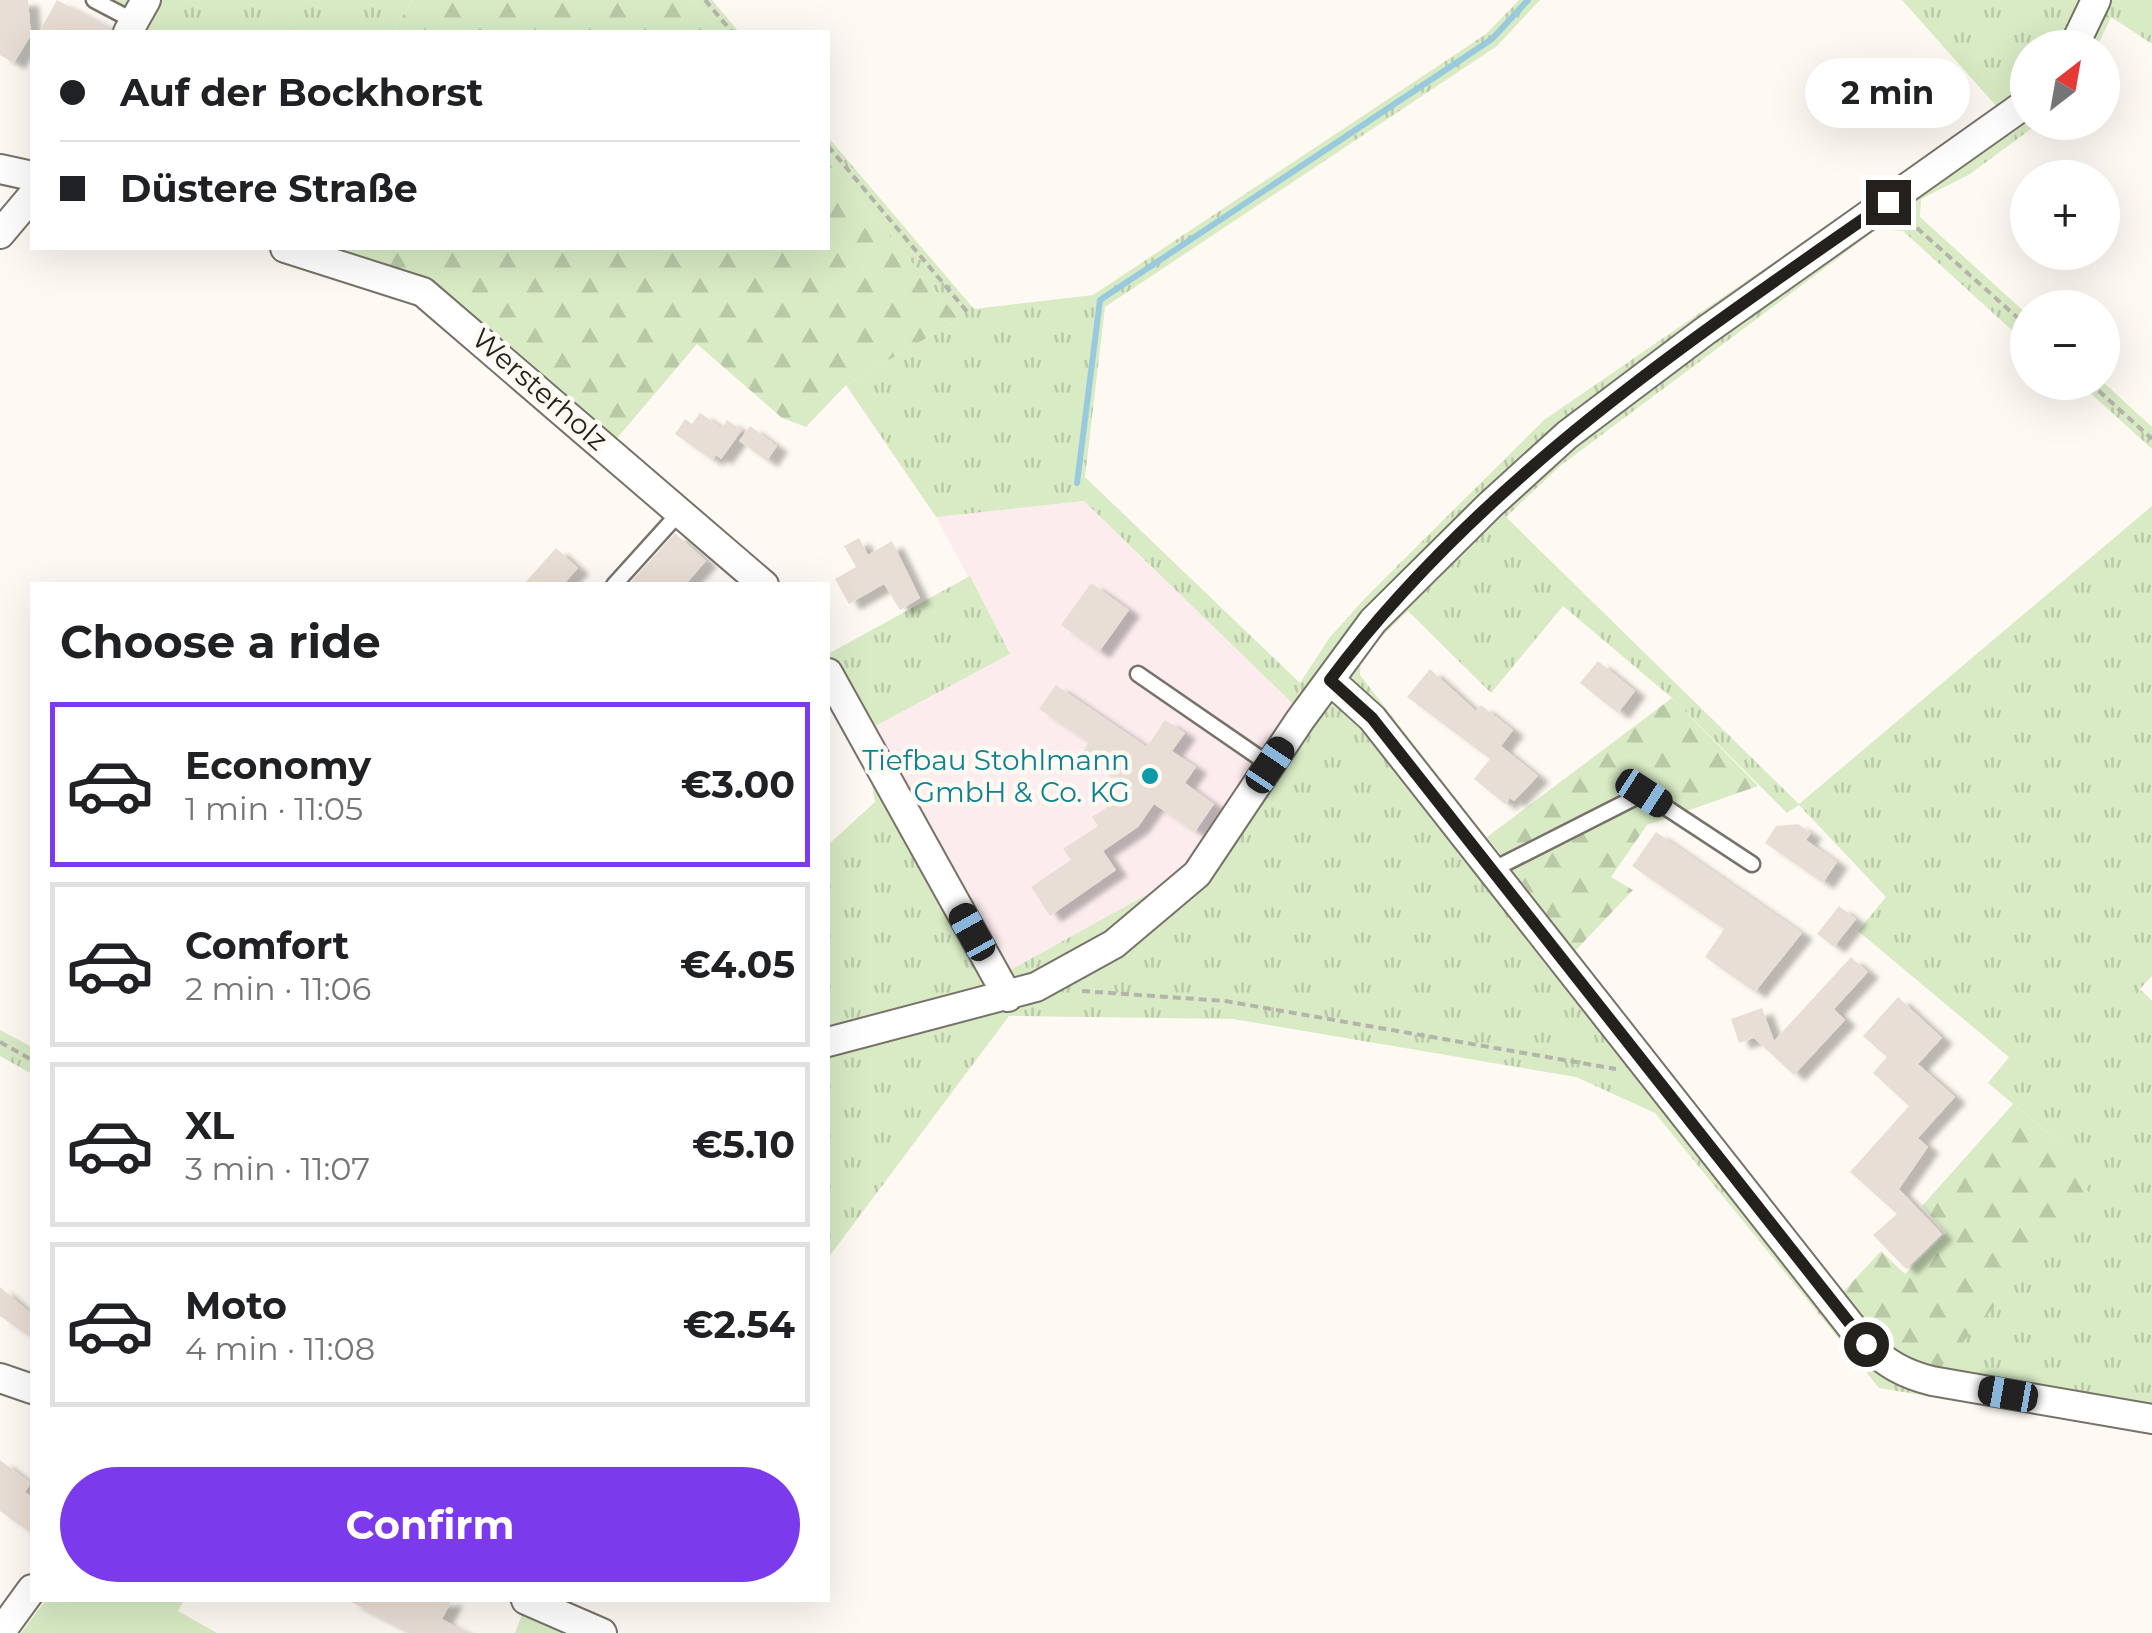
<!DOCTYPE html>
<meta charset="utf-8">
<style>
:root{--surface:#fff;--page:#f2f2f2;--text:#202124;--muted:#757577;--line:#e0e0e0;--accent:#7c3aed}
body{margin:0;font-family:Montserrat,sans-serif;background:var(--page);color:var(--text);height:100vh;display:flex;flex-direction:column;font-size:38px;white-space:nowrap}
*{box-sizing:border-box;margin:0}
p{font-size:32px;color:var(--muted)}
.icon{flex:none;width:55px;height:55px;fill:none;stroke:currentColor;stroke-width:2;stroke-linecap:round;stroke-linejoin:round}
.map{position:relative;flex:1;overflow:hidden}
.details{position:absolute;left:30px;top:582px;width:800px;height:1020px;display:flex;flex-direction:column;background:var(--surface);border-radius:0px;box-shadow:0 10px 40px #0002}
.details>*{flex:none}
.guide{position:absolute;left:30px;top:30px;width:800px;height:220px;border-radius:0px;box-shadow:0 10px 40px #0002;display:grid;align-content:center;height:220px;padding:0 30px;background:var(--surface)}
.needle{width:65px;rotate:31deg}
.tools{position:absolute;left:2010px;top:30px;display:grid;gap:20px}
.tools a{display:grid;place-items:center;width:110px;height:110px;border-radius:50%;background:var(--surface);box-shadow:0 10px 40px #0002;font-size:50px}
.end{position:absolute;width:45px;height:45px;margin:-22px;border:12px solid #24211d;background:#fff;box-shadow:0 0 0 5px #fff}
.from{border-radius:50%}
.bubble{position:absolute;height:70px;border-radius:35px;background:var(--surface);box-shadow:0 10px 40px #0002;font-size:32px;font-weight:700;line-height:70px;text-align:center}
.car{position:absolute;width:30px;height:60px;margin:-30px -15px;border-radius:12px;box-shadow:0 0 8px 2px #0007;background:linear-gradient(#222 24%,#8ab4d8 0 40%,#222 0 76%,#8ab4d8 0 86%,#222 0)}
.guide b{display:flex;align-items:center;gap:35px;height:95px;font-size:38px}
.guide b+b{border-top:2px solid var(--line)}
.guide i{width:25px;height:25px;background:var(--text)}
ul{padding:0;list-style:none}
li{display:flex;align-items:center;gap:30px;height:165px;margin:0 20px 15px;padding:0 10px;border:5px solid var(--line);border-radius:0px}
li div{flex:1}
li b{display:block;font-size:38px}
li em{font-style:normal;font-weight:700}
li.current{border-color:var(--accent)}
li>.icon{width:90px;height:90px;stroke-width:1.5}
h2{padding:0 30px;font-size:45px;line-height:120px}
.action{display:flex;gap:20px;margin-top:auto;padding:20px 30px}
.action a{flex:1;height:115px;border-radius:60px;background:var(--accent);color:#fff;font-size:40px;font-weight:700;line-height:115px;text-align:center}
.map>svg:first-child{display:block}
.commercial{fill:#fcecee}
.grass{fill:url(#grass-tufts);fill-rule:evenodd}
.forest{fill:url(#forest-firs)}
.garden{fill:#d8ebc4}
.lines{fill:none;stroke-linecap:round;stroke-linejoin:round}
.stream{stroke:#99c9dd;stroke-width:6}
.building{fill:#e9ded5;filter:url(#shadow)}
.service-casing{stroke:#787268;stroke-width:19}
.minor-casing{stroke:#787268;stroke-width:32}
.path{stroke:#b6b3ad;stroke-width:4;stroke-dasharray:8 5;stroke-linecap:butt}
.service{stroke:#fff;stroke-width:14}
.minor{stroke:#fff;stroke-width:28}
.route{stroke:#24211d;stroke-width:12}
.culture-dot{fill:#0f9aa8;stroke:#fefaf3;stroke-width:4}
.labels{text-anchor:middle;stroke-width:9;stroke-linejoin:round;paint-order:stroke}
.street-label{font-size:28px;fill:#24211d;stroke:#fefaf3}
.culture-label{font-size:28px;fill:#0d838f;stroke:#fefaf3;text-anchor:end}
</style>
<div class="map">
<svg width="2152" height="1633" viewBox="0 0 2152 1633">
<defs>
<pattern id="grass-tufts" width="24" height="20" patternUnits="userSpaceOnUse" patternTransform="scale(2.5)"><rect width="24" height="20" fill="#d8ebc4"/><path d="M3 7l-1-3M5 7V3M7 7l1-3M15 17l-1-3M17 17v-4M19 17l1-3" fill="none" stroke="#b9c9a8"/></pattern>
<pattern id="forest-firs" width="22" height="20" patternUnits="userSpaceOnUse" patternTransform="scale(2.5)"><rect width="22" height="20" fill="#d8ebc4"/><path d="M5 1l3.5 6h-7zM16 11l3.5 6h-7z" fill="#b9c9a8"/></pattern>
<filter id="shadow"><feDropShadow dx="11" dy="6" stdDeviation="2.5" flood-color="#0004"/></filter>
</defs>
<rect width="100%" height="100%" fill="#fefaf3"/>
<!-- commercial -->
<path class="commercial" d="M 1084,501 L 1290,701 L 1298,716 L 1193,869 L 1005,974 L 862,733 L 1010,654 L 936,517 Z"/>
<!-- grass -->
<path class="grass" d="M 115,0 L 413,0 L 393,32 L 302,32 L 273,6 L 258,32 L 112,32 L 127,7 Z
M 692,0 L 712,0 L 739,32 L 719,32 Z
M 1519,0 L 1540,0 L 1497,46 L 1105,307 L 1085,477 L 1300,683 L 1330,637 L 1367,596 L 1544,420 L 1998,108 L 1902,0 L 2152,0 L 2152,44 L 2111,17 L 2097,47 L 2028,48 L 2028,122 L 2039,123 L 1970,174 L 1921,199 L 1920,217 L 2027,314 L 2027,344 L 1903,231 L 1877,229 L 1560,466 L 1506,517 L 1799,804 L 2152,506 L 2152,976 L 2140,989 L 2152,1001 L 2152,1433 L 1879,1388 L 1655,1113 L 1576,1077 L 1233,1019 L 1009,1016 L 828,1258 L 828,845 L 875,802 L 862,732 L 828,663 L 828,654 L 970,576 L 1010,654 L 862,733 L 1005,973 L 1193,869 L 1298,716 L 1290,701 L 1084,501 L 936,517 L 846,385 L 959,319 L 828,162 L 828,137 L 974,309 L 1093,295 L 1486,34 ZM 1563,606 L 1672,698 L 1787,813 L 1799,805 L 1886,897 L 1858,931 L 2009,1057 L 1988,1083 L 2065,1147 L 1875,1336 L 1360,675 L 1361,657 L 1408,611 L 1491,693 Z
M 2103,382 L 2152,427 L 2152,449 L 2088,391 L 2083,393 L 2071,383 Z
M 0,1030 L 32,1047 L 32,1074 L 0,1056 Z"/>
<!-- forest -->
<path class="forest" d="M 413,0 L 692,0 L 719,32 L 393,32 Z
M 828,162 L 959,319 L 846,385 L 806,427 L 782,418 L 697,344 L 613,443 L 447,299 L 317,248 L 828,248 Z
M 1672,698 L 1758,786 L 1647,825 L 1611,877 L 1633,890 L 1575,951 L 1487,837 Z
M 2013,1104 L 2065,1147 L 2091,1197 L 1941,1367 C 1896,1362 1868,1326 1843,1292 L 1881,1251 L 1905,1274 L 1946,1233 L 1922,1206 Z"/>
<!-- garden -->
<path class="garden" d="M 273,5 L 302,32 L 258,32 Z
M 46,1600 L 184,1600 L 178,1611 L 217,1633 L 21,1633 Z
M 522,1614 L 566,1633 L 515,1633 Z"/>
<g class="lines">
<!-- stream -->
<path class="stream" d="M 1077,483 L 1100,300 L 1492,39 L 1528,0"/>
</g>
<!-- building -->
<path class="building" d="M 0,0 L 28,0 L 31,35 L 14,63 L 0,55 Z
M 57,0 L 111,28 L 111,32 L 39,32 Z
M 700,413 L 722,428 L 727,420 L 742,430 L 721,459 L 716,455 L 712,460 L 675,434 L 685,419 L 692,424 Z
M 750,426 L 777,446 L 767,461 L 739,441 Z
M 675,533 L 706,561 L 685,585 L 628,585 Z
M 859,538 L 868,555 L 892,541 L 920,598 L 900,610 L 884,584 L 849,604 L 835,579 L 856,567 L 844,546 Z
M 556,548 L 578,568 L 563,585 L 523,585 Z
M 1091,583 L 1129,610 L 1099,652 L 1061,625 Z
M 1598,661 L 1635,691 L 1618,713 L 1580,683 Z
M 1430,669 L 1476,711 L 1481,705 L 1513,730 L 1501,746 L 1538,776 L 1514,801 L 1510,798 L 1505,804 L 1474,779 L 1490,759 L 1407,697 Z
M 1056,685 L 1147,747 L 1165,720 L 1185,733 L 1172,751 L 1196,767 L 1185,783 L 1214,804 L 1195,832 L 1154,804 L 1138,827 L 1103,851 L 1116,870 L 1050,916 L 1031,887 L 1071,860 L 1063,849 L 1098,826 L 1092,817 L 1134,790 L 1081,754 L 1089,742 L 1039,709 Z
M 1798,824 L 1811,833 L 1806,840 L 1837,862 L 1823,883 L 1765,843 L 1776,826 Z
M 1656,832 L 1802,933 L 1755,992 L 1705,957 L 1724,929 L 1632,866 Z
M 1839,906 L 1856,919 L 1834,947 L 1817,934 Z
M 1851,957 L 1868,972 L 1834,1009 L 1845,1020 L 1794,1075 L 1754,1038 L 1739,1043 L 1731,1019 L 1762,1008 L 1774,1041 Z
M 1898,997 L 1942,1038 L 1918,1064 L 1955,1097 L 1918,1138 L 1928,1147 L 1899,1189 L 1942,1234 L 1906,1269 L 1873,1235 L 1897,1214 L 1850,1172 L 1909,1106 L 1873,1073 L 1887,1057 L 1863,1036 Z
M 0,1287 L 32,1314 L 32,1338 L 0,1316 Z
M 0,1460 L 31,1483 L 25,1492 L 32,1497 L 32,1534 L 0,1511 Z
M 347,1600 L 452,1600 L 442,1619 L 468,1633 L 412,1633 Z"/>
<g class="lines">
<defs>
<path id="service" d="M 94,0 L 134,21
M 614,585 L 680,512
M 1138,674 L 1270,765
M 1492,870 L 1644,793 L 1752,864"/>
<path id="minor" d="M 128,32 L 146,0
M 2073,48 L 2096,0
M 0,169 L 32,176
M 0,234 L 32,196
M 285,248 L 423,292 L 764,585
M 828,673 L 1008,997
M 1330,680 L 1372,718 L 1865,1344 C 1887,1364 1904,1374 1932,1381 L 2152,1419
M 828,1042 L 1036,987 L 1114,944 L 1197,874 L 1300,720 L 1373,621 L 1490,505 L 1567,435 L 1705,331 L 2028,102
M 0,1378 L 32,1389
M 526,1600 L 602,1633
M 0,1633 L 32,1589"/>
</defs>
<!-- service casing -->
<use href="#service" class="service-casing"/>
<!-- minor casing -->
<use href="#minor" class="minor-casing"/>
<!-- path -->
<path class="path" d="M 705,0 L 732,32
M 828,146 L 969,314
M 1907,219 L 2028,327
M 2089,382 L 2152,439
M 1082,991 L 1225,1001 L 1616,1069
M 0,1042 L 32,1060"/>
<!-- service -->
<use href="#service" class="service"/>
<!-- minor -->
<use href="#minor" class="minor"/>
</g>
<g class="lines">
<!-- route -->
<path class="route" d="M 1866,1344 L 1372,718 L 1330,680 C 1478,482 1687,342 1888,202"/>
</g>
<!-- markers -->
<circle class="culture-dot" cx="1150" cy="776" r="10"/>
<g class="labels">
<!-- street labels -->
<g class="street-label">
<text transform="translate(540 389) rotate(41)" y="10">Wersterholz</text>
</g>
<!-- culture labels -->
<g class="culture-label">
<text x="1130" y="770">Tiefbau Stohlmann<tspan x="1130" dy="32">GmbH &amp; Co. KG</tspan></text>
</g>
</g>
</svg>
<div class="tools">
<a><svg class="needle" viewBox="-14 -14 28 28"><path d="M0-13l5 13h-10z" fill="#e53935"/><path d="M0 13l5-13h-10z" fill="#757577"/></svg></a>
<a>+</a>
<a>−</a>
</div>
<i class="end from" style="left:1866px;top:1344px"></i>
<i class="end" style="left:1888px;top:202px"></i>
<div class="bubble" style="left:1805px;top:58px;width:165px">2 min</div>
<i class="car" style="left:1270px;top:765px;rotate:34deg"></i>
<i class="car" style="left:1644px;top:793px;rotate:123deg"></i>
<i class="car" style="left:972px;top:932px;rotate:331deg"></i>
<i class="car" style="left:2008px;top:1394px;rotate:280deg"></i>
<div class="guide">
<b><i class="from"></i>Auf der Bockhorst</b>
<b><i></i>Düstere Straße</b>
</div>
<section class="details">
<h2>Choose a ride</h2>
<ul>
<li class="current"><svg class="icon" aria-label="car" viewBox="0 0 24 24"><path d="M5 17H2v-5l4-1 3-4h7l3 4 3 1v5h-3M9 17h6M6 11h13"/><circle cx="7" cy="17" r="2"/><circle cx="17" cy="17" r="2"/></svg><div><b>Economy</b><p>1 min · 11:05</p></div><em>€3.00</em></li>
<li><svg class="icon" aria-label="car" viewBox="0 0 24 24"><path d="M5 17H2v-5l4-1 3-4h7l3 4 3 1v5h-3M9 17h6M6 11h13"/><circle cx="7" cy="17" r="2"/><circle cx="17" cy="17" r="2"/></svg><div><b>Comfort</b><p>2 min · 11:06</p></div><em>€4.05</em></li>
<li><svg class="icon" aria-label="car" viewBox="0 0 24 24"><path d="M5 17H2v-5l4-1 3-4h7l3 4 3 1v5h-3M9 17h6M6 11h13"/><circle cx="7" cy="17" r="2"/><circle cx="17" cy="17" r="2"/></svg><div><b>XL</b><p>3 min · 11:07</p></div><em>€5.10</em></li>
<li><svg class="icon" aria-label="car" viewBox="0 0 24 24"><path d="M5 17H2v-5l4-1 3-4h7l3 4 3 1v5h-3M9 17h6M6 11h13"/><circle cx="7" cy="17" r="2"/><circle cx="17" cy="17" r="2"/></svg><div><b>Moto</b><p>4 min · 11:08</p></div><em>€2.54</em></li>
</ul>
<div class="action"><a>Confirm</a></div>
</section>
</div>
